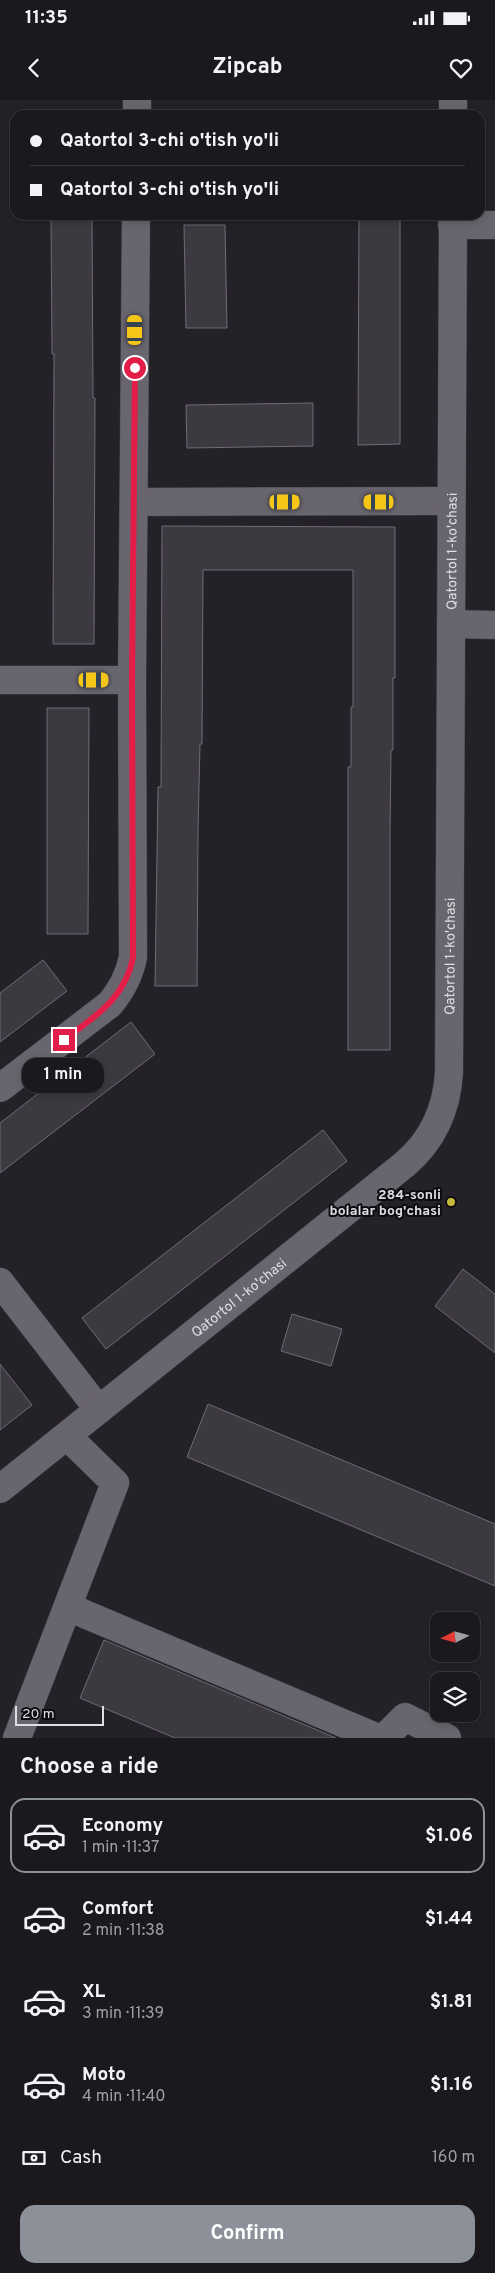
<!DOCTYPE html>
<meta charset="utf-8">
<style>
:root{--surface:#1b191e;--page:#242227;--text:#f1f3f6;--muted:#a0a0a4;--line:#39383c;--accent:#8c9099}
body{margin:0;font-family:Overpass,sans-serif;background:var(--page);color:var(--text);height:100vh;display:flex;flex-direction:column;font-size:19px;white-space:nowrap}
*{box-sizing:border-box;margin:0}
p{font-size:16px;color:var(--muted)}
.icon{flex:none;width:28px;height:28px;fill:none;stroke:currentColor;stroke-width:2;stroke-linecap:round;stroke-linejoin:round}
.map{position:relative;height:1638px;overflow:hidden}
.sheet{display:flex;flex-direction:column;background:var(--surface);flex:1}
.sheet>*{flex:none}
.hud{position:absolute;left:10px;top:10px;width:475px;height:110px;border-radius:15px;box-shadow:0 2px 8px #0003,0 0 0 1px var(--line);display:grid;align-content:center;height:110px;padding:0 20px;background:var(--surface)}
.needle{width:32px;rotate:264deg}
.buttons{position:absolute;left:430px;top:1512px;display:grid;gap:10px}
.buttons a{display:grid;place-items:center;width:50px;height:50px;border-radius:10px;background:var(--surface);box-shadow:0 2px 8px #0003,0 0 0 1px var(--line);font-size:25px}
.scale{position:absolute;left:15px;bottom:12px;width:89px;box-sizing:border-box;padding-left:5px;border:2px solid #dfdde2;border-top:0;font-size:14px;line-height:18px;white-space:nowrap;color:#dfdde2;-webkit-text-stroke:4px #0d0b0f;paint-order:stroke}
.end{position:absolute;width:22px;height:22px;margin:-11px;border:6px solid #e11d48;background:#fff;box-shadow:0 0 0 2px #fff}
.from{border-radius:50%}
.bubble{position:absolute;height:35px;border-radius:15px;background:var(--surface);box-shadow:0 2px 8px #0003,0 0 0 1px var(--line);font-size:16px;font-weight:700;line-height:35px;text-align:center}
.car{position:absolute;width:15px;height:30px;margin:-15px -8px;border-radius:6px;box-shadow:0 0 4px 1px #0007;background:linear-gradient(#f5c518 24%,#345 0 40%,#f5c518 0 76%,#345 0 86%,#f5c518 0)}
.hud b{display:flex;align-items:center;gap:18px;height:48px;font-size:19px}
.hud b+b{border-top:1px solid var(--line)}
.hud i{width:12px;height:12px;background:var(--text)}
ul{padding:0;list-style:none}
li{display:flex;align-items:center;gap:15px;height:75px;margin:0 10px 8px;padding:0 10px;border:2px solid transparent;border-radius:15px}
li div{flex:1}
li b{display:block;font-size:19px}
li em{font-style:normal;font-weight:700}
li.active{border-color:var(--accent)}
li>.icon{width:45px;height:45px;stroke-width:1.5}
h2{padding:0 20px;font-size:22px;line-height:60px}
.pay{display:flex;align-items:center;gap:12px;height:55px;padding:0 20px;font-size:19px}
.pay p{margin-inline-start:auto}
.button{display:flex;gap:10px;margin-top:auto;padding:10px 20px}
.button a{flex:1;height:58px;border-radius:15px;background:var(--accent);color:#fff;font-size:20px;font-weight:700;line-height:58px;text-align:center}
.status{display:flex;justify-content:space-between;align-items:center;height:35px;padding:0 25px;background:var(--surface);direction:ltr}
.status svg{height:14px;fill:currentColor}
header{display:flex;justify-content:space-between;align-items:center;height:65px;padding:0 20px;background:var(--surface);font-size:22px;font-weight:700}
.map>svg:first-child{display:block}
.building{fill:#3d3941;stroke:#706c76}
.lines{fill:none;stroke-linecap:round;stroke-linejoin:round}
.minor-casing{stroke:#3f3d43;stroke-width:29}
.minor{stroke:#69656e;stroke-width:28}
.route{stroke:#e11d48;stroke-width:6}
.poi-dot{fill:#c7bb3c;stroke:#0d0b0f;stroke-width:2}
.labels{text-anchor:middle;stroke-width:4;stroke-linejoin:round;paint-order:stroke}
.street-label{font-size:14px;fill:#dfdde2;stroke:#0d0b0f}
.poi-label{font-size:14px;font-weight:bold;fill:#dfdde2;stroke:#0d0b0f;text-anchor:end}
</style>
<div class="status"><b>11:35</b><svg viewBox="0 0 49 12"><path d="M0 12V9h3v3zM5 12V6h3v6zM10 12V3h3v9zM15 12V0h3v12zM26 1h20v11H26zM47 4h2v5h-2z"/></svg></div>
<header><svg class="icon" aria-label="back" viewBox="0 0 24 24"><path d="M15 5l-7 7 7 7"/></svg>Zipcab<svg class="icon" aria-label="heart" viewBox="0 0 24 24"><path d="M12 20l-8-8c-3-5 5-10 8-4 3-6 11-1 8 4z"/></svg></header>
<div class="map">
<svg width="495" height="1638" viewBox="0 0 495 1638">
<rect width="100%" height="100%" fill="#242128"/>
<!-- building -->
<path class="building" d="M 51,115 L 92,115 L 93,298 L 95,298 L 94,544 L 53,544 L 54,254 L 52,254 Z
M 359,115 L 400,115 L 400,344 L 358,345 Z
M 184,125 L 225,125 L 227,228 L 186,228 Z
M 313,303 L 313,346 L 187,348 L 186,305 Z
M 162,426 L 395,427 L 395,578 L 393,578 L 393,650 L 391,650 L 390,732 L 390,950 L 348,950 L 348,667 L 351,667 L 351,607 L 353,607 L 353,470 L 203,470 L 202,644 L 200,644 L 198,731 L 197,886 L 155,886 L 158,687 L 161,687 Z
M 47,608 L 89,608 L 88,834 L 47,834 Z
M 43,860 L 67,891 L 0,942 L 0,893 Z
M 131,922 L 155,954 L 0,1073 L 0,1023 Z
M 323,1030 L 347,1061 L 106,1249 L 82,1218 Z
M 463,1169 L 495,1194 L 495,1253 L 435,1206 Z
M 292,1214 L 342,1229 L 331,1266 L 281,1251 Z
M 0,1264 L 32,1305 L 0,1330 Z
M 208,1304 L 495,1424 L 495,1486 L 187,1357 Z
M 104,1540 L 336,1638 L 175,1638 L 80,1598 Z"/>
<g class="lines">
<defs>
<g id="minor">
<path d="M 137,0 L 137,15"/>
<path d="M 453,15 L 453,0"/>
<path d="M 452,125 L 495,125"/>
<path d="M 134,402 L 451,401"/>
<path d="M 451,524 L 495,525"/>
<path d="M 0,580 L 132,580"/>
<path d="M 0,988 L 110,904 C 122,889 129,876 133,857 L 132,580 L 136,115"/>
<path d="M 0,1182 L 99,1310"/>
<path id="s1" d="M 0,1389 L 405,1064 C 433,1040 447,1009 449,972 L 453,115"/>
<path d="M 68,1507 L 378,1638"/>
<path d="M 17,1638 L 115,1383 L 67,1336"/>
<path d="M 384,1638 L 405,1617 L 447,1638"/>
</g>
</defs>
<!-- minor casing -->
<use href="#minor" class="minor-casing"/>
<!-- minor -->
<use href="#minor" class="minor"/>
</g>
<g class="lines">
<!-- route -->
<path class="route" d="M 64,940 C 96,915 124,900 133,858 L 132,580 L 135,268"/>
</g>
<!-- markers -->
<circle class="poi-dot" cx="451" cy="1102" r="5"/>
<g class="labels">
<!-- street labels -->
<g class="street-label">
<text dy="5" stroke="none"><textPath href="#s1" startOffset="1145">Qatortol 1-ko'chasi</textPath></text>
<text dy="5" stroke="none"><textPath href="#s1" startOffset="740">Qatortol 1-ko'chasi</textPath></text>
<text dy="5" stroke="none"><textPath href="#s1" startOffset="306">Qatortol 1-ko'chasi</textPath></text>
</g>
<!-- poi labels -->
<g class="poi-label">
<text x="441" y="1099">284-sonli<tspan x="441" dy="16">bolalar bog'chasi</tspan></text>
</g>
</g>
</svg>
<div class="buttons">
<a><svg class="needle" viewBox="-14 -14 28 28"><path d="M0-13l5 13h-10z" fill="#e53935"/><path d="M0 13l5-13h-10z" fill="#a0a0a4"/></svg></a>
<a><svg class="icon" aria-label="layers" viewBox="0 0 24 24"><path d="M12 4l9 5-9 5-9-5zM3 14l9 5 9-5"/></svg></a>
</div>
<div class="scale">20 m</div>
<i class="end from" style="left:135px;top:268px"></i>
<i class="end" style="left:64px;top:940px"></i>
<div class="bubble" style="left:22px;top:958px;width:82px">1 min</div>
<i class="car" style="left:135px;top:230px;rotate:0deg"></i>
<i class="car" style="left:285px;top:402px;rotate:90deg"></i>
<i class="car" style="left:379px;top:402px;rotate:270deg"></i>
<i class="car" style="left:94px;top:580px;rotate:90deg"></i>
<div class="hud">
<b><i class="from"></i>Qatortol 3-chi o'tish yo'li</b>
<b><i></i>Qatortol 3-chi o'tish yo'li</b>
</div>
</div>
<section class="sheet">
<h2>Choose a ride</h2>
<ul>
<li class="active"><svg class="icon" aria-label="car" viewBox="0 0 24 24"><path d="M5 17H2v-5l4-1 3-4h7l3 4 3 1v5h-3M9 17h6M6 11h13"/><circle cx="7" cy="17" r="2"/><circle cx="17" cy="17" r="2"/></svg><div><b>Economy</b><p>1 min · 11:37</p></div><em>$1.06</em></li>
<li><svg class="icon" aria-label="car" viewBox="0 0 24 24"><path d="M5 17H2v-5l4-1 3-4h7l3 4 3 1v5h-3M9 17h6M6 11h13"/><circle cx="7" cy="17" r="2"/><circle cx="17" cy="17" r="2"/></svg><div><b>Comfort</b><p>2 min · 11:38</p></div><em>$1.44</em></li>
<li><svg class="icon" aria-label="car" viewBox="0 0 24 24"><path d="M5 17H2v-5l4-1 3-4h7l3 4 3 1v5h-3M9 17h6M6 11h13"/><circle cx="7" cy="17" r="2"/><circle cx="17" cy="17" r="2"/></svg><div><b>XL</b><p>3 min · 11:39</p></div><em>$1.81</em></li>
<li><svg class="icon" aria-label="car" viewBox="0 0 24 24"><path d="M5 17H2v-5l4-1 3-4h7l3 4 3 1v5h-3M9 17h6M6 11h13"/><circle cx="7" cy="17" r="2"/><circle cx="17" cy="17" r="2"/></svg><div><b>Moto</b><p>4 min · 11:40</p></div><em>$1.16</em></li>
</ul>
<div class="pay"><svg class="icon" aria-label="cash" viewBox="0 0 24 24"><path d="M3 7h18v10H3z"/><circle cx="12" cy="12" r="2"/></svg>Cash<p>160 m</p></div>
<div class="button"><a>Confirm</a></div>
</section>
